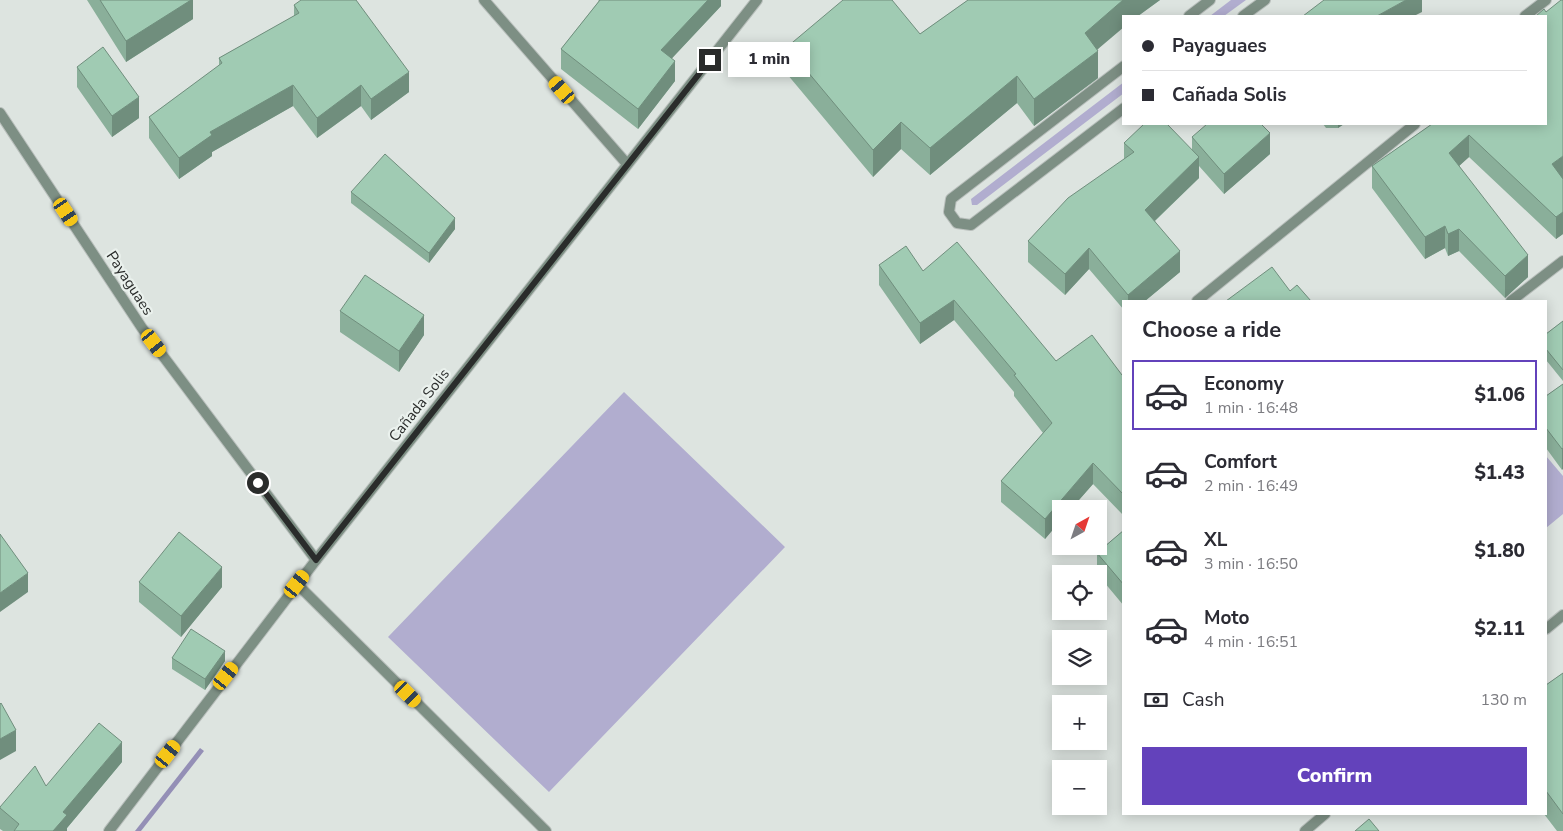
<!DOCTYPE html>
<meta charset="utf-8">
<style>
:root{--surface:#fff;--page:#f7f7f7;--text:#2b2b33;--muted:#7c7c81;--line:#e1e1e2;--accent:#6342bb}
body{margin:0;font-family:"Nunito Sans",sans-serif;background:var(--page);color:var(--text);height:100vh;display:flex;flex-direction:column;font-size:19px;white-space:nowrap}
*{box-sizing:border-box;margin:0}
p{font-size:16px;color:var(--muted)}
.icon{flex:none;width:28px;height:28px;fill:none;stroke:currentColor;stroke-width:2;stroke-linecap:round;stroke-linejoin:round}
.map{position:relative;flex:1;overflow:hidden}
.details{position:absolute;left:1122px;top:300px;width:425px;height:515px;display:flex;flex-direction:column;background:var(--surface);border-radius:0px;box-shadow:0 2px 12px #0003}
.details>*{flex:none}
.hud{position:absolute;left:1122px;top:15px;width:425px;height:110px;border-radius:0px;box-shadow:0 2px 12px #0003;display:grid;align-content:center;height:110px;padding:0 20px;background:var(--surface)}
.needle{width:32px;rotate:40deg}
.tools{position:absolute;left:1052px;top:500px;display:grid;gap:10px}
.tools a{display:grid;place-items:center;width:55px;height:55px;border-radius:0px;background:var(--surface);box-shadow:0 2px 12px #0003;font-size:25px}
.end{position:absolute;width:22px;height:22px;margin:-11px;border:6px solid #2a2c2b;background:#fff;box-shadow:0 0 0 2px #fff}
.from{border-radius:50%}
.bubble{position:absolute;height:35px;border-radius:0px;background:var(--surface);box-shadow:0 2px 12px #0003;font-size:16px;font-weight:800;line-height:35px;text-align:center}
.car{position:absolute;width:15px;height:30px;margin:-15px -8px;border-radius:6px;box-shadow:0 0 4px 1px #0007;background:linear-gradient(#f5c518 24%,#345 0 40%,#f5c518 0 76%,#345 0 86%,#f5c518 0)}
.hud b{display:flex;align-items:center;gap:18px;height:48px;font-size:19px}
.hud b+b{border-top:1px solid var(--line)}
.hud i{width:12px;height:12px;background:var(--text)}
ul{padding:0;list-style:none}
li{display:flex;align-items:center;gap:15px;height:70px;margin:0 10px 8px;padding:0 10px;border:2px solid transparent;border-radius:0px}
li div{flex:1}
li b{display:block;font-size:19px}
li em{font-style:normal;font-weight:800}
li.active{border-color:var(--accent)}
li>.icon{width:45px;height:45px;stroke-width:1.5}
h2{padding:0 20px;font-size:22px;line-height:60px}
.pay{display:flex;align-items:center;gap:12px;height:55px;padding:0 20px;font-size:19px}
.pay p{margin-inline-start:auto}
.action{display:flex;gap:10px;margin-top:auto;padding:10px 20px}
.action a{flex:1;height:58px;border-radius:0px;background:var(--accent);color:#fff;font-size:20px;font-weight:800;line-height:58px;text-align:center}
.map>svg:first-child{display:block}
.green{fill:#b1adcf}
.water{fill:#948fb6}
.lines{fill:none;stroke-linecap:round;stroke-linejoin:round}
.service-casing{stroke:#b9bfbc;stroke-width:12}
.minor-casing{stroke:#b9bfbc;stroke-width:12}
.tertiary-casing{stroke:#b9bfbc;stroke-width:12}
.service{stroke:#7d8f84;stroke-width:10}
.minor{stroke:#7d8f84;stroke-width:10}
.tertiary{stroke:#7d8f84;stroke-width:10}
.wall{fill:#8aaf9a}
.shaded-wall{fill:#708e7d}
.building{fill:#a0cbb3;stroke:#708e7d}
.route{stroke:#2a2c2b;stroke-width:6}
.labels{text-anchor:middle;stroke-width:4.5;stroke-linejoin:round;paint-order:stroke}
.street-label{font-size:15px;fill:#2a2c2b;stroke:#eaf1ed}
</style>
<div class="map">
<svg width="1563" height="831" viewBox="0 0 1563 831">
<rect width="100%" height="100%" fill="#dde4e0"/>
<!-- green -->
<path class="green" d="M 1231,0 L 1246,0 L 1224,16 L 1210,16 Z
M 1124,82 L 1124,93 L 977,205 L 972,205 L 971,199 Z
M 624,392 L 785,547 L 549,792 L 388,637 Z
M 1546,456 L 1563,476 L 1563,514 L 1546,528 Z"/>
<!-- water -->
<path class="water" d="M 200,748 L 204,751 L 141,831 L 135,831 Z"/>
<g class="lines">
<defs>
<path id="service" d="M 1189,16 L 1210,0
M 1243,16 L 1265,0
M 1525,16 L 1546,0
M 1124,66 L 951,199 L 949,212 L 957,223 L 971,225 L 1124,108
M 1197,301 L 1415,124
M 297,584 L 546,831"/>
<path id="minor" d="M 484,0 L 627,164
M 0,113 L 142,328 L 316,560
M 1511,301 L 1563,261
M 1546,629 L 1563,615
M 1305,831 L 1325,814"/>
<path id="tertiary" d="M 109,831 L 316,560 L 757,0"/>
</defs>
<!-- service casing -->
<use href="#service" class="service-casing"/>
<!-- minor casing -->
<use href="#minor" class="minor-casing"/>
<!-- tertiary casing -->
<use href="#tertiary" class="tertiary-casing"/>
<!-- service -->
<use href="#service" class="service"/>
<!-- minor -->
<use href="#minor" class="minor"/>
<!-- tertiary -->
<use href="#tertiary" class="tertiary"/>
</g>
<!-- wall -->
<path class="wall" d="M 87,0 L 193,0 L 193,19 L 126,62 Z
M 598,0 L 721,0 L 721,6 L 672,58 L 675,81 L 638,129 L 561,69 L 561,49 L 599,1 Z
M 968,0 L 1160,0 L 1138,16 L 1124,16 L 1097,50 L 1098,78 L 1034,126 L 1017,103 L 930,175 L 901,149 L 873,177 L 787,74 L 787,47 L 920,34 Z
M 294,5 L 409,92 L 371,120 L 361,106 L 317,138 L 293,106 L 212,152 L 212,156 L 179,179 L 149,138 L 149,117 L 219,66 L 219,58 L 294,16 Z
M 77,67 L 139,118 L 112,137 L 77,87 Z
M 1323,124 L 1344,124 L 1338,128 L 1326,128 Z
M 1432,124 L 1546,124 L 1563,179 L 1563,234 L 1556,239 L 1469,157 L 1459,166 L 1528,277 L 1505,298 L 1459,251 L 1448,256 L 1445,248 L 1425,259 L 1372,188 L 1372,166 Z
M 1192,137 L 1270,154 L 1224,194 L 1199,166 L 1199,178 L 1155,221 L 1180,272 L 1145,301 L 1124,301 L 1124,310 L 1089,269 L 1065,295 L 1028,262 L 1028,241 L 1124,159 L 1124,143 L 1192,150 Z
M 351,192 L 455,229 L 429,263 L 351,203 Z
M 879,265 L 923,271 L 1056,361 L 1122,375 L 1124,374 L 1124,516 L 1093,484 L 1071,509 L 1061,509 L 1061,520 L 1045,539 L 1001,502 L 1001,481 L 1043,433 L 1014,396 L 1014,392 L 954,320 L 920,344 L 879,285 Z
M 340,311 L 424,335 L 399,372 L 340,332 Z
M 1563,321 L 1563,381 L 1546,360 L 1546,334 Z
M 1563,384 L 1562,470 L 1546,448 L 1546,396 Z
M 1124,530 L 1124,606 L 1099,576 L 1099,574 L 1097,574 L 1097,553 Z
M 139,582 L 222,587 L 181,637 L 139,602 Z
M 172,658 L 225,661 L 205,690 L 172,669 Z
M 1563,673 L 1563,831 L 1557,831 L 1544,814 L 1546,814 L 1546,685 Z
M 122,762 L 67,828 L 67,831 L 3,831 L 0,829 L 0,807 L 46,786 Z"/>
<!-- shaded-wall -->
<path class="shaded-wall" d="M 191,0 L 193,0 L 193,19 L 126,62 L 126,41 Z
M 708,0 L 721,0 L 721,6 L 661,70 L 661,50 Z
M 1123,0 L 1160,0 L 1138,16 L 1124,16 L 1124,27 L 1085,60 L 1085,33 Z
M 1406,0 L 1422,0 L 1422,12 L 1414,16 L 1377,16 Z
M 1098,51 L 1098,78 L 1034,126 L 1034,99 Z
M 675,61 L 675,81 L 638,129 L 638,109 Z
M 409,72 L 409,92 L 371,120 L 371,99 Z
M 1017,76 L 1017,103 L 930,175 L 930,148 Z
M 293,85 L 293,106 L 212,152 L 212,156 L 179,179 L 179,158 L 210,132 Z
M 361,85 L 361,106 L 317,138 L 317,118 Z
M 139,97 L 139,118 L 112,137 L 112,116 Z
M 901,122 L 901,149 L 873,177 L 873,150 Z
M 1338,124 L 1344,124 L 1338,128 Z
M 1270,133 L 1270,154 L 1224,194 L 1224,174 Z
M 1469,135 L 1469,157 L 1449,175 L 1449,153 Z
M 1563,156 L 1563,178 L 1552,186 L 1552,164 Z
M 1199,157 L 1199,178 L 1145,230 L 1145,210 Z
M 1563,212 L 1563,234 L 1556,239 L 1556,217 Z
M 455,218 L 455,229 L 429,263 L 429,253 Z
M 1445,226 L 1445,248 L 1425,259 L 1425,237 Z
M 1459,229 L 1459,251 L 1448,256 L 1448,234 Z
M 1089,248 L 1089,269 L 1065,295 L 1065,274 Z
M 1180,251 L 1180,272 L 1145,301 L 1128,301 L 1128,295 Z
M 1528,255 L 1528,277 L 1505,298 L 1505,276 Z
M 954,300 L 954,320 L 920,344 L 920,323 Z
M 424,315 L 424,335 L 399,372 L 399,351 Z
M 1563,448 L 1563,469 L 1562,470 L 1562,449 Z
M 1093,463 L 1093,484 L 1071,509 L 1061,509 L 1061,520 L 1045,539 L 1045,519 Z
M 222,567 L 222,587 L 181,637 L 181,616 Z
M 28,573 L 28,592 L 0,612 L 0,593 Z
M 225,651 L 225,661 L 205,690 L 205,679 Z
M 16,730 L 16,751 L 0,760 L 0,739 Z
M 122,742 L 122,762 L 67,828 L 67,831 L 53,831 L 63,812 Z"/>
<!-- building -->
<path class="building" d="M 100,0 L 191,0 L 126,41 Z
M 301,0 L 356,0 L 409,72 L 371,99 L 361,85 L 317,118 L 293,85 L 210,132 L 212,135 L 179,158 L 149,117 L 222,63 L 219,58 L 299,13 L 294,5 Z
M 600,0 L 708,0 L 661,50 L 675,61 L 638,109 L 561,49 Z
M 843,0 L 892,0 L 920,34 L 968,0 L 1123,0 L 1085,33 L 1098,51 L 1034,99 L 1017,76 L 930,148 L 901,122 L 873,150 L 787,47 Z
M 1324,0 L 1406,0 L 1377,16 L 1303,16 Z
M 1561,0 L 1563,0 L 1563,156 L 1552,164 L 1563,179 L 1563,212 L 1556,217 L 1469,135 L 1449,153 L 1528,255 L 1505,276 L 1459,229 L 1448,234 L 1445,226 L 1425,237 L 1372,166 L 1432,124 L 1546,124 L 1546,16 L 1536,16 L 1544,9 L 1546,12 Z
M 103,47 L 139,97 L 112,116 L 77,67 Z
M 1144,124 L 1167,124 L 1199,157 L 1145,210 L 1180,251 L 1128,295 L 1089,248 L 1065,274 L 1028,241 L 1068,198 L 1134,152 L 1124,143 Z
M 1207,124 L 1261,124 L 1270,133 L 1224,174 L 1192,137 Z
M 385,154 L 455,218 L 429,253 L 351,192 Z
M 957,242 L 1056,361 L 1092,335 L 1122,375 L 1124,374 L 1124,495 L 1093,463 L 1045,519 L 1001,481 L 1052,423 L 1014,375 L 1016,374 L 954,300 L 920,323 L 879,265 L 906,246 L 923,271 Z
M 1272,267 L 1290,291 L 1297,285 L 1311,301 L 1226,301 Z
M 365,275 L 424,315 L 399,351 L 340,311 Z
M 1563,321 L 1563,370 L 1546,349 L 1546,334 Z
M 1563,384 L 1563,448 L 1562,449 L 1546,428 L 1546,396 Z
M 1124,530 L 1124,585 L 1097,553 Z
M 179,532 L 222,567 L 181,616 L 139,582 Z
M 0,534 L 28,573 L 0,593 Z
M 191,629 L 225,651 L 205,679 L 172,658 Z
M 1563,673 L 1563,814 L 1546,791 L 1546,685 Z
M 1,703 L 16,730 L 0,739 L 0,704 Z
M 99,723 L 122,742 L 63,812 L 67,815 L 53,831 L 14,831 L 19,824 L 0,808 L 0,807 L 35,766 L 46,786 Z
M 1369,819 L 1379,831 L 1355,831 Z"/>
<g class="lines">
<!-- route -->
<path class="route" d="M 258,483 L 316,560 L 710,60"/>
</g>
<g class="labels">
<!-- street labels -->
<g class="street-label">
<text transform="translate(130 283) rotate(57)" y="5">Payaguaes</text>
<text transform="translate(419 405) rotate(-52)" y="5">Cañada Solis</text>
</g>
</g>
</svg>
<div class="tools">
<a><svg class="needle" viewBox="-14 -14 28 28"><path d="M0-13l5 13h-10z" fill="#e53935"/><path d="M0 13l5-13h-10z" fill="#7c7c81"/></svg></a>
<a><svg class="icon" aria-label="locate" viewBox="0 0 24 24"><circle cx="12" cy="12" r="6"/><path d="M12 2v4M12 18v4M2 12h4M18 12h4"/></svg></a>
<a><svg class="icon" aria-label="layers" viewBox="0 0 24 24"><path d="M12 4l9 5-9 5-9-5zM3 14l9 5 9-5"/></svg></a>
<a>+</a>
<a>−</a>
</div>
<i class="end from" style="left:258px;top:483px"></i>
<i class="end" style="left:710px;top:60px"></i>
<div class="bubble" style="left:728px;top:42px;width:82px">1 min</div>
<i class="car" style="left:562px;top:90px;rotate:319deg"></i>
<i class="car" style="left:66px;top:212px;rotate:146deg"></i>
<i class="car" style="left:154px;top:343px;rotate:143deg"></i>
<i class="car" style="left:297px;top:584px;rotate:38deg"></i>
<i class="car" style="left:226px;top:676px;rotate:38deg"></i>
<i class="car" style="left:408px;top:694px;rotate:135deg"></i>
<i class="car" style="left:168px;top:754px;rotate:38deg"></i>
<div class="hud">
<b><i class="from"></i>Payaguaes</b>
<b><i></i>Cañada Solis</b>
</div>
<section class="details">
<h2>Choose a ride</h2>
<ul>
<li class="active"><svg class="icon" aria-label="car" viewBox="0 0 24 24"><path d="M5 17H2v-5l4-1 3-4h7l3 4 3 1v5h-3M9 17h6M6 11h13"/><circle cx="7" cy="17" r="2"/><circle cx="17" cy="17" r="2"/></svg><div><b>Economy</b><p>1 min · 16:48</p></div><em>$1.06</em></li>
<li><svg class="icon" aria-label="car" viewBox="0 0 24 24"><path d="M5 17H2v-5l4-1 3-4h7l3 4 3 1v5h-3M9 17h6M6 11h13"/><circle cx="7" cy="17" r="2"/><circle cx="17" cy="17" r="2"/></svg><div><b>Comfort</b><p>2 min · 16:49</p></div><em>$1.43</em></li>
<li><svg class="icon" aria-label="car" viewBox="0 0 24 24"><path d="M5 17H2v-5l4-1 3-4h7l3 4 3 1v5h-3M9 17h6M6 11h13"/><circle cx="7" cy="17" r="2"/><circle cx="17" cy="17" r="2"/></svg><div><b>XL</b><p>3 min · 16:50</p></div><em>$1.80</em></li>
<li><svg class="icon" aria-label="car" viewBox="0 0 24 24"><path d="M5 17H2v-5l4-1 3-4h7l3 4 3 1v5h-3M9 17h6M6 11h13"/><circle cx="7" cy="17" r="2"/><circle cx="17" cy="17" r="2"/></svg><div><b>Moto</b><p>4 min · 16:51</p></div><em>$2.11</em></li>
</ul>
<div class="pay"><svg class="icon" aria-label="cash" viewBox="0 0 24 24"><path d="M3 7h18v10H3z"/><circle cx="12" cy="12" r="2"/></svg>Cash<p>130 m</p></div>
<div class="action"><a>Confirm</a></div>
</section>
</div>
